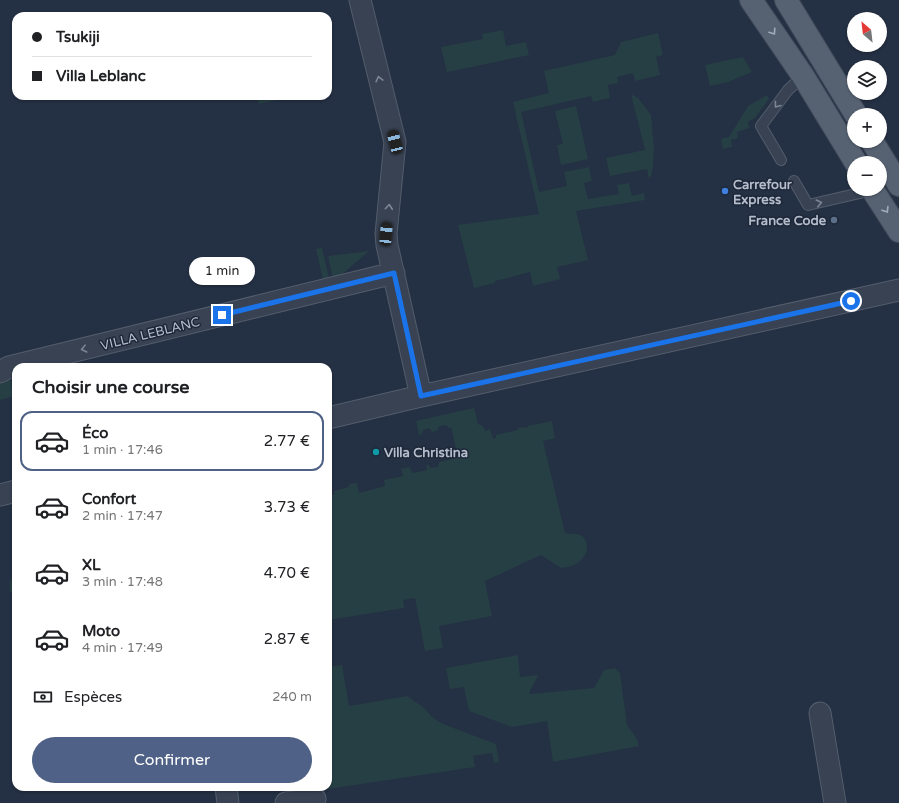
<!DOCTYPE html>
<html lang="fr">
<meta charset="utf-8">
<style>
:root{--surface:#fff;--page:#f2f2f2;--text:#202124;--muted:#757577;--line:#e0e0e0;--accent:#4f6187}
body{margin:0;font-family:"Varela Round",sans-serif;background:var(--page);color:var(--text);height:100vh;display:flex;flex-direction:column;font-size:15px;white-space:nowrap}
*{box-sizing:border-box;margin:0}
p{font-size:13px;color:var(--muted)}
.icon{flex:none;width:22px;height:22px;fill:none;stroke:currentColor;stroke-width:2;stroke-linecap:round;stroke-linejoin:round}
.map{position:relative;flex:1;overflow:hidden}
.side{position:absolute;left:12px;top:363px;width:320px;height:428px;display:flex;flex-direction:column;background:var(--surface);border-radius:12px;box-shadow:0 1px 3px #0004}
.side>*{flex:none}
.hud{position:absolute;left:12px;top:12px;width:320px;height:88px;border-radius:12px;box-shadow:0 1px 3px #0004;display:grid;align-content:center;height:88px;padding:0 20px;background:var(--surface)}
.needle{width:26px;rotate:332deg}
.tools{position:absolute;left:847px;top:12px;display:grid;gap:8px}
.tools a{display:grid;place-items:center;width:40px;height:40px;border-radius:50%;background:var(--surface);box-shadow:0 1px 3px #0004;font-size:20px}
.end{position:absolute;width:18px;height:18px;margin:-9px;border:5px solid #1a73e8;background:#fff;box-shadow:0 0 0 2px #fff}
.from{border-radius:50%}
.bubble{position:absolute;height:28px;border-radius:14px;background:var(--surface);box-shadow:0 1px 3px #0004;font-size:13px;font-weight:600;line-height:28px;text-align:center}
.car{position:absolute;width:12px;height:24px;margin:-12px -6px;border-radius:5px;box-shadow:0 0 3px 1px #0007;background:linear-gradient(#222 24%,#8ab4d8 0 40%,#222 0 76%,#8ab4d8 0 86%,#222 0)}
.hud b{display:flex;align-items:center;gap:14px;height:38px;font-size:15px}
.hud b+b{border-top:1px solid var(--line)}
.hud i{width:10px;height:10px;background:var(--text)}
ul{padding:0;list-style:none}
li{display:flex;align-items:center;gap:12px;height:60px;margin:0 8px 6px;padding:0 12px;border:2px solid transparent;border-radius:12px}
li div{flex:1}
li b{display:block;font-size:15px}
li em{font-style:normal;font-weight:600}
li.active{border-color:var(--accent)}
li>.icon{width:36px;height:36px;stroke-width:1.5}
h2{padding:0 20px;font-size:18px;line-height:48px}
.pay{display:flex;align-items:center;gap:10px;height:44px;padding:0 20px;font-size:15px}
.pay p{margin-inline-start:auto}
.cta{display:flex;gap:8px;margin-top:auto;padding:8px 20px}
.cta a{flex:1;height:46px;border-radius:24px;background:var(--accent);color:#fff;font-size:16px;font-weight:600;line-height:46px;text-align:center}
.map>svg:first-child{display:block}
.green{fill:#263f44}
.lines{fill:none;stroke-linecap:round;stroke-linejoin:round}
.lane-casing{stroke:#535d6c;stroke-width:12}
.street-casing{stroke:#535d6c;stroke-width:23}
.primary-casing{stroke:#424b5b;stroke-width:24}
.lane{stroke:#384252;stroke-width:10}
.street{stroke:#384252;stroke-width:21}
.primary{stroke:#566172;stroke-width:22}
.oneway{stroke:#a2abba}
.oneway2{stroke:#7d8695}
.route{stroke:#1a73e8;stroke-width:5}
.shop-dot{fill:#3f7fe0;stroke:#1d2738;stroke-width:1.5}
.service-dot{fill:#5c6f8a;stroke:#1d2738;stroke-width:1.5}
.culture-dot{fill:#0f9aa8;stroke:#1d2738;stroke-width:1.5}
.labels{text-anchor:middle;stroke-width:3;stroke-linejoin:round;paint-order:stroke}
.poi-label{font-size:13px;font-weight:bold;fill:#b5bdcc;stroke:#1d2738;text-anchor:start}
.street-label{font-size:13px;fill:#b5bdcc;stroke:#1d2738}
</style>
<div class="map">
<svg width="899" height="803" viewBox="0 0 899 803">
<rect width="100%" height="100%" fill="#243043"/>
<!-- green -->
<path class="green" d="M 503,30 L 506,46 L 526,42 L 529,55 L 447,72 L 441,47 L 483,39 L 482,34 Z
M 658,33 L 663,55 L 656,57 L 660,75 L 635,81 L 633,73 L 617,77 L 618,83 L 608,85 L 610,98 L 593,102 L 591,96 L 521,112 L 539,192 L 567,186 L 564,172 L 589,167 L 592,181 L 584,183 L 588,199 L 619,194 L 617,185 L 629,183 L 632,196 L 644,193 L 645,200 L 576,211 L 588,260 L 557,267 L 560,279 L 533,286 L 530,272 L 495,281 L 495,283 L 474,288 L 458,225 L 539,214 L 513,102 L 549,93 L 544,71 L 615,55 L 621,42 Z
M 743,57 L 752,72 L 728,82 L 710,86 L 705,65 Z
M 631,95 L 633,95 L 638,98 L 651,115 L 654,150 L 653,166 L 651,176 L 649,179 L 647,169 L 610,176 L 606,158 L 645,150 Z
M 767,95 L 769,99 L 755,118 L 748,122 L 749,128 L 737,132 L 738,138 L 731,140 L 732,147 L 723,149 L 721,139 L 729,137 L 748,106 Z
M 257,96 L 287,96 L 287,98 L 259,104 Z
M 576,106 L 588,159 L 561,165 L 557,145 L 563,144 L 555,111 Z
M 322,248 L 330,282 L 324,284 L 316,249 Z
M 369,251 L 339,277 L 333,279 L 328,256 Z
M 10,379 L 14,396 L 0,400 L 0,381 Z
M 474,408 L 478,424 L 483,426 L 485,431 L 490,429 L 493,439 L 496,438 L 496,435 L 518,430 L 518,428 L 525,427 L 526,428 L 528,427 L 528,426 L 552,421 L 555,438 L 543,441 L 565,533 C 569,534 576,533 580,535 C 591,541 588,555 579,562 C 574,566 568,567 561,568 L 541,555 L 485,581 L 492,616 L 439,626 L 443,648 L 425,651 L 415,598 L 403,600 L 404,608 L 328,620 L 328,496 L 335,494 L 334,491 L 349,487 L 349,484 L 357,483 L 359,493 L 385,486 L 384,480 L 403,476 L 401,469 L 410,467 L 412,473 L 427,470 L 426,465 L 428,465 L 431,468 L 438,467 L 439,462 L 461,457 L 460,453 L 457,453 L 451,427 L 448,428 L 448,427 L 445,425 L 439,426 L 438,430 L 432,432 L 429,428 L 423,430 L 422,434 L 419,435 L 416,421 Z
M 16,578 L 16,611 L 15,611 L 14,592 L 10,592 L 10,580 Z
M 518,655 L 520,677 L 537,675 L 538,676 L 529,693 L 531,694 L 594,688 L 604,670 L 609,669 L 615,668 L 620,673 L 627,725 C 632,733 638,738 639,746 L 553,762 L 547,721 L 512,727 L 469,711 L 464,687 L 450,689 L 446,668 Z
M 342,665 L 349,706 L 407,696 L 423,707 L 433,718 L 443,724 L 496,744 L 499,762 L 494,763 L 492,753 L 473,756 L 475,767 L 314,791 L 314,787 L 328,787 L 328,667 Z"/>
<g class="lines">
<defs>
<path id="lane" d="M 781,160 L 761,126 L 788,90 L 803,76
M 794,181 L 808,205 L 873,190"/>
<path id="street" d="M 360,0 L 395,142 L 386,234 L 387,245 L 421,396
M 0,372 L 9,367 L 394,273
M 328,418 L 421,396 L 899,290
M 0,495 L 16,491
M 820,713 L 835,803
M 226,787 L 228,803
M 286,803 L 315,799"/>
<path id="primary" d="M 751,0 L 803,76 L 856,163
M 786,0 L 856,115
M 872,141 L 899,185
M 872,189 L 899,231"/>
</defs>
<!-- lane casing -->
<use href="#lane" class="lane-casing"/>
<!-- street casing -->
<use href="#street" class="street-casing"/>
<!-- primary casing -->
<use href="#primary" class="primary-casing"/>
<!-- lane -->
<use href="#lane" class="lane"/>
<!-- street -->
<use href="#street" class="street"/>
<!-- primary -->
<use href="#primary" class="primary"/>
</g>
<!-- one-way arrows -->
<defs><path id="oneway-chevron" d="M-2-3.5L2.5 0L-2 3.5" fill="none" stroke-width="1.6" stroke-linecap="round" stroke-linejoin="round"/></defs>
<g class="oneway">
<use href="#oneway-chevron" transform="translate(773 32) rotate(56)"/>
<use href="#oneway-chevron" transform="translate(886 210) rotate(58)"/>
</g>
<g class="oneway2">
<use href="#oneway-chevron" transform="translate(379 79) rotate(-104)"/>
<use href="#oneway-chevron" transform="translate(777 105) rotate(127)"/>
<use href="#oneway-chevron" transform="translate(819 203) rotate(-13)"/>
<use href="#oneway-chevron" transform="translate(389 207) rotate(-85)"/>
<use href="#oneway-chevron" transform="translate(84 349) rotate(166)"/>
</g>
<g class="lines">
<!-- route -->
<path class="route" d="M 222,315 L 394,273 L 421,396 L 851,301"/>
</g>
<!-- markers -->
<circle class="shop-dot" cx="725" cy="191" r="4"/>
<circle class="service-dot" cx="834" cy="220" r="4"/>
<circle class="culture-dot" cx="376" cy="452" r="4"/>
<g class="labels">
<!-- poi labels -->
<g class="poi-label">
<text x="733" y="189">Carrefour<tspan x="733" dy="15">Express</tspan></text>
<text x="826" y="225" text-anchor="end">France Code</text>
<text x="384" y="457">Villa Christina</text>
</g>
<!-- street labels -->
<g class="street-label">
<text transform="translate(150 333) rotate(-14)" y="5">VILLA LEBLANC</text>
</g>
</g>
</svg>
<div class="tools">
<a><svg class="needle" viewBox="-14 -14 28 28"><path d="M0-13l5 13h-10z" fill="#e53935"/><path d="M0 13l5-13h-10z" fill="#757577"/></svg></a>
<a><svg class="icon" aria-label="layers" viewBox="0 0 24 24"><path d="M12 4l9 5-9 5-9-5zM3 14l9 5 9-5"/></svg></a>
<a>+</a>
<a>−</a>
</div>
<i class="end from" style="left:851px;top:301px"></i>
<i class="end" style="left:222px;top:315px"></i>
<div class="bubble" style="left:189px;top:257px;width:66px">1 min</div>
<i class="car" style="left:395px;top:142px;rotate:346deg"></i>
<i class="car" style="left:386px;top:234px;rotate:5deg"></i>
<div class="hud">
<b><i class="from"></i>Tsukiji</b>
<b><i></i>Villa Leblanc</b>
</div>
<section class="side">
<h2>Choisir une course</h2>
<ul>
<li class="active"><svg class="icon" aria-label="car" viewBox="0 0 24 24"><path d="M5 17H2v-5l4-1 3-4h7l3 4 3 1v5h-3M9 17h6M6 11h13"/><circle cx="7" cy="17" r="2"/><circle cx="17" cy="17" r="2"/></svg><div><b>Éco</b><p>1 min · 17:46</p></div><em>2.77 €</em></li>
<li><svg class="icon" aria-label="car" viewBox="0 0 24 24"><path d="M5 17H2v-5l4-1 3-4h7l3 4 3 1v5h-3M9 17h6M6 11h13"/><circle cx="7" cy="17" r="2"/><circle cx="17" cy="17" r="2"/></svg><div><b>Confort</b><p>2 min · 17:47</p></div><em>3.73 €</em></li>
<li><svg class="icon" aria-label="car" viewBox="0 0 24 24"><path d="M5 17H2v-5l4-1 3-4h7l3 4 3 1v5h-3M9 17h6M6 11h13"/><circle cx="7" cy="17" r="2"/><circle cx="17" cy="17" r="2"/></svg><div><b>XL</b><p>3 min · 17:48</p></div><em>4.70 €</em></li>
<li><svg class="icon" aria-label="car" viewBox="0 0 24 24"><path d="M5 17H2v-5l4-1 3-4h7l3 4 3 1v5h-3M9 17h6M6 11h13"/><circle cx="7" cy="17" r="2"/><circle cx="17" cy="17" r="2"/></svg><div><b>Moto</b><p>4 min · 17:49</p></div><em>2.87 €</em></li>
</ul>
<div class="pay"><svg class="icon" aria-label="cash" viewBox="0 0 24 24"><path d="M3 7h18v10H3z"/><circle cx="12" cy="12" r="2"/></svg>Espèces<p>240 m</p></div>
<div class="cta"><a>Confirmer</a></div>
</section>
</div>
